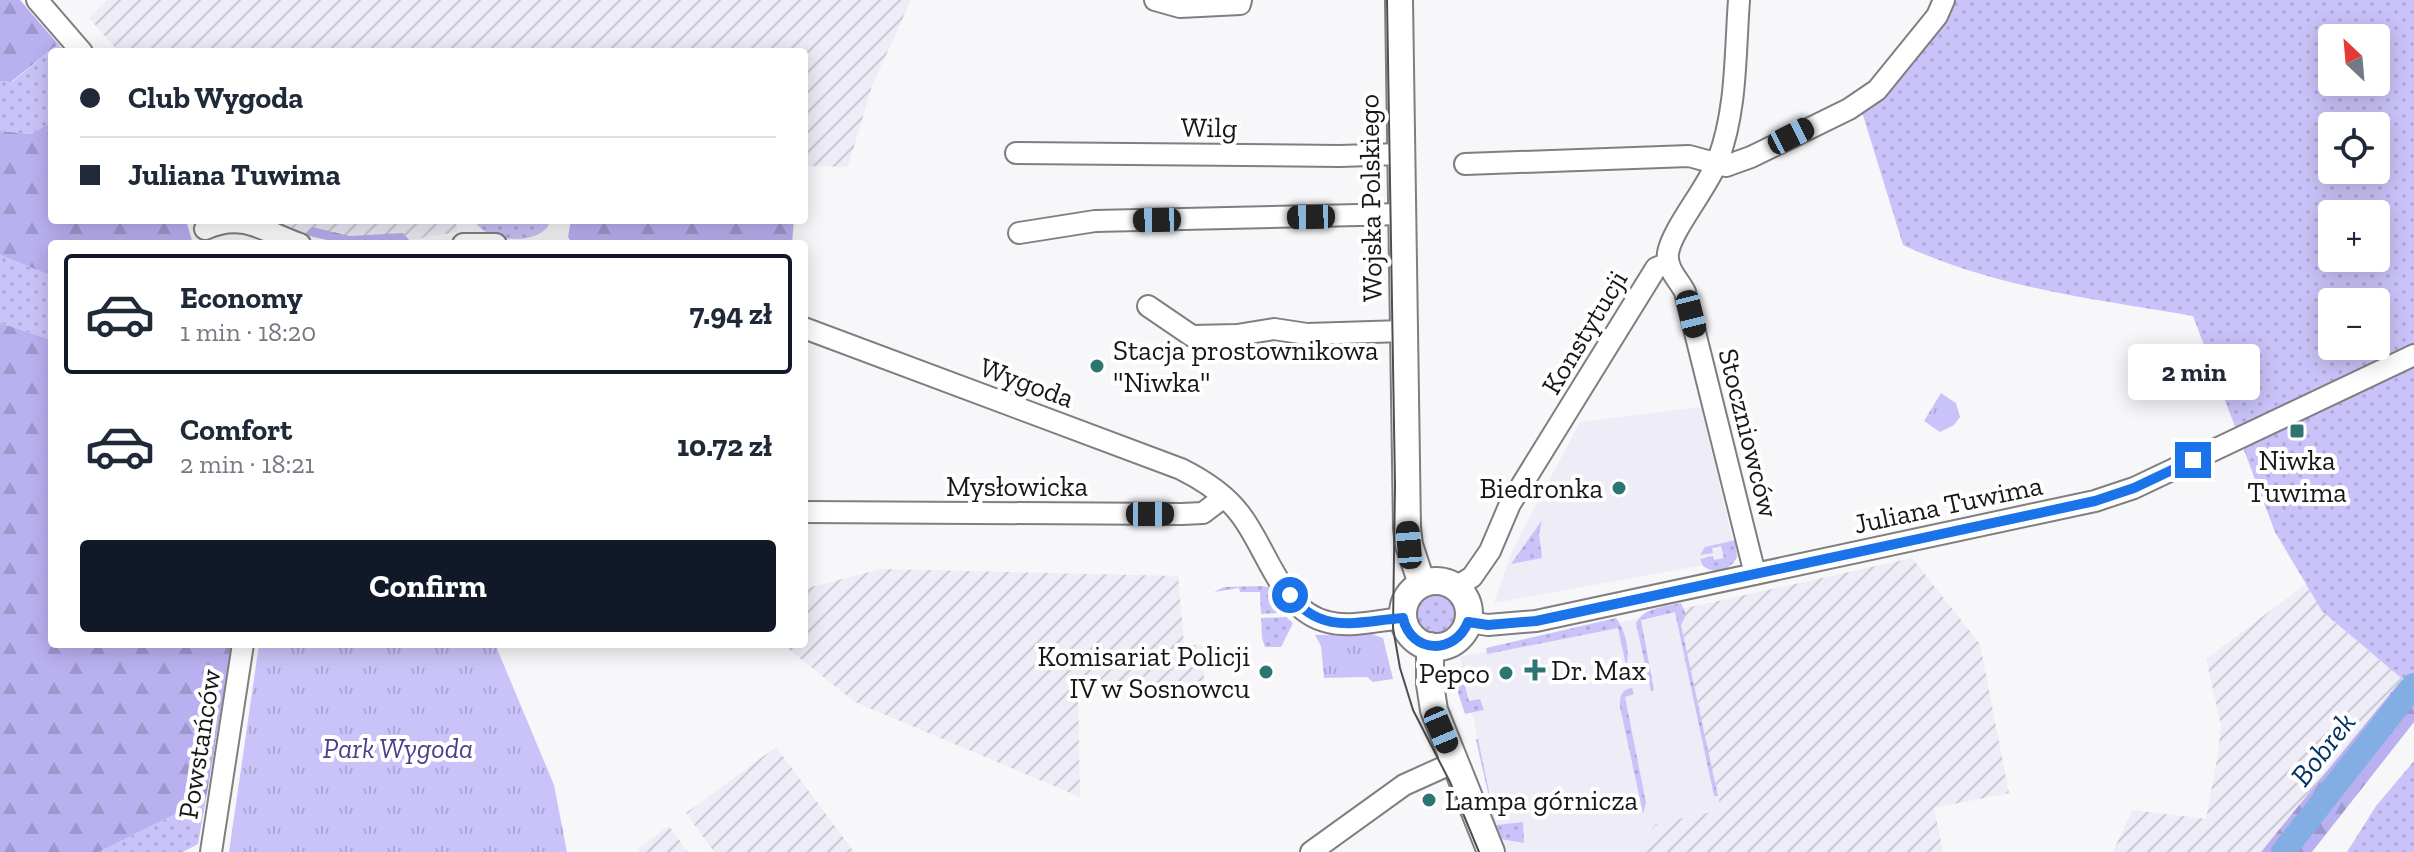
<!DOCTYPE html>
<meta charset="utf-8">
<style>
:root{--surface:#fff;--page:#f6f6f7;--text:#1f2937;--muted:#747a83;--line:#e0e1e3;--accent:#111827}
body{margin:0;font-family:"Zilla Slab",serif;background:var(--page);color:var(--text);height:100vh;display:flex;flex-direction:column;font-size:30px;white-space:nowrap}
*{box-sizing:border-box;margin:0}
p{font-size:26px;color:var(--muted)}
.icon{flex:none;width:44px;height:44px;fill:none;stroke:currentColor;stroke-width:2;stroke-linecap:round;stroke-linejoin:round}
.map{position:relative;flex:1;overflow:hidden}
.panel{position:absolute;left:48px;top:240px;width:760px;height:408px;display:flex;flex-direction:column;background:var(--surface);border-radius:8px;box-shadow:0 4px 20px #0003}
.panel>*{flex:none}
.guide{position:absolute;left:48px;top:48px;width:760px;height:176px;border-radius:8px;box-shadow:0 4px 20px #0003;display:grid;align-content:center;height:176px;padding:0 32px;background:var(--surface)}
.needle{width:52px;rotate:334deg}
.tools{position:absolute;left:2318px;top:24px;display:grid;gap:16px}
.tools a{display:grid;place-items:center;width:72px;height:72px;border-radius:8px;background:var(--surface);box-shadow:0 4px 20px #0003;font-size:40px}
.end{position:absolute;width:36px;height:36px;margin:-18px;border:10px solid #1a73e8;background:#fff;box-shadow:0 0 0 4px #fff}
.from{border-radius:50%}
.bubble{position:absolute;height:56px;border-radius:8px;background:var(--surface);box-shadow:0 4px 20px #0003;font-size:26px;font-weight:700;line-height:56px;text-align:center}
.car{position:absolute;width:24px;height:48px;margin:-24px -12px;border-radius:10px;box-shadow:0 0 6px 2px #0007;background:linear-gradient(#222 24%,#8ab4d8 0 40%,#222 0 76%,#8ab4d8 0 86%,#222 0)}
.guide b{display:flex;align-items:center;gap:28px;height:76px;font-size:30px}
.guide b+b{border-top:2px solid var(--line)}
.guide i{width:20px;height:20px;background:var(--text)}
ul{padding:14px 0 0;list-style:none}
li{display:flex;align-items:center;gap:24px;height:120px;margin:0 16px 12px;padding:0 16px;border:4px solid transparent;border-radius:8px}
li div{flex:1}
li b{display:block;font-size:30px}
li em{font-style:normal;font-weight:700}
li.on{border-color:var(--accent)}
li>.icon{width:72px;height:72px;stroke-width:1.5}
.button{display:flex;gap:16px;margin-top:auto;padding:16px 32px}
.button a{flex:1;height:92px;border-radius:8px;background:var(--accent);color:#fff;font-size:32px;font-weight:700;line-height:92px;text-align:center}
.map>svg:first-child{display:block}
.built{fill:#edecf7}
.industrial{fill:url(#industrial-furrows)}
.grass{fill:url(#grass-dots);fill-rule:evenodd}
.forest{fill:url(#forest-firs)}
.park{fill:url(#park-tufts)}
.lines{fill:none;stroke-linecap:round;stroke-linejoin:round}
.river{stroke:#82aee3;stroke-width:24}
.minor-casing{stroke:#7f7e81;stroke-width:24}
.major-casing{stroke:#7f7e81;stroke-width:30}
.minor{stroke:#fff;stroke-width:20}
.major{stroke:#fff;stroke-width:26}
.tram{stroke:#4e4e50;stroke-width:2}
.route{stroke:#1a73e8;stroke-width:10}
.poi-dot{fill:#2c7570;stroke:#fff;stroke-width:3}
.labels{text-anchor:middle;stroke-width:8;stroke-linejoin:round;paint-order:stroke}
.street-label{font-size:28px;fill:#171718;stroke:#fff}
.poi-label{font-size:28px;fill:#171718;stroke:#fff;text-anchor:start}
.park-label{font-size:28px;font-style:italic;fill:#4f3e89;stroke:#fff}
.water-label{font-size:30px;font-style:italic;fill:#033362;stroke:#fff}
</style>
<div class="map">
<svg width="2414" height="852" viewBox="0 0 2414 852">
<defs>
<pattern id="industrial-furrows" width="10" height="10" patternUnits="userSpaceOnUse" patternTransform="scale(2)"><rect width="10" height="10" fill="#edecf7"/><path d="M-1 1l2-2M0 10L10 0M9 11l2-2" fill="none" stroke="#cacad3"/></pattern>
<pattern id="grass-dots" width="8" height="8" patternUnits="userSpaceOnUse" patternTransform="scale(2)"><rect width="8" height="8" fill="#cac3f9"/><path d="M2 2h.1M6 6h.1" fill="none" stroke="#ada7d5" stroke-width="1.8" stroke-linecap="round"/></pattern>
<pattern id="forest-firs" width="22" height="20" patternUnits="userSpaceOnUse" patternTransform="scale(2)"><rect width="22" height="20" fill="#b9b0f0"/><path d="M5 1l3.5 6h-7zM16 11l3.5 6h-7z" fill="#9e97cd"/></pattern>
<pattern id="park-tufts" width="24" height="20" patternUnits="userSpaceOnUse" patternTransform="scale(2)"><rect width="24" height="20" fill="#cac3f9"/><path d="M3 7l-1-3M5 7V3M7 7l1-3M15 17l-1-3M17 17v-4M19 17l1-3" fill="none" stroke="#ada7d5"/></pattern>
</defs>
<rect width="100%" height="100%" fill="#f7f7fa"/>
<!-- built -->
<path class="built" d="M 1701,407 L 1737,559 L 1494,603 L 1512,551 L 1580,422 Z
M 1677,610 L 1721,811 L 1656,824 L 1634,852 L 1507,852 L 1498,832 L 1460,657 Z"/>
<!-- industrial -->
<path class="industrial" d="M 107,0 L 911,0 L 872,86 L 848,167 L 804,166 L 804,52 L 119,52 L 89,18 Z
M 278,220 L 455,220 L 458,232 L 409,240 L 345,244 L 305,235 Z
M 1912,558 L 1980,644 L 2009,793 L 1934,808 L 1943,852 L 1634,852 L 1656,824 L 1721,810 L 1677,610 Z
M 881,569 L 1178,576 L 1184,644 L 1203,646 L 1204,684 L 1078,689 L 1080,797 L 855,702 L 782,644 L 804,644 L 804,589 Z
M 2306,584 L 2322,611 L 2402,679 L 2261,852 L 2113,852 L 2132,810 L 2206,819 L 2218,754 L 2221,725 L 2206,659 Z
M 776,747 L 854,852 L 714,852 L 686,813 Z
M 669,826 L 688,852 L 639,852 L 639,848 Z"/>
<!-- grass -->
<path class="grass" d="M 1953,0 L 2414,0 L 2414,689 L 2322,611 L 2306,584 L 2275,532 L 2193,316 C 2095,299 1995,288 1903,245 L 1862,112 ZM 2332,38 L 2376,38 L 2376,82 L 2332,82 ZM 2332,126 L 2376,126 L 2376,170 L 2332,170 ZM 2332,214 L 2376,214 L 2376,258 L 2332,258 ZM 2332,302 L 2376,302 L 2376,346 L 2332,346 Z
M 58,44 L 65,52 L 52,52 L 52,122 L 31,134 L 0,131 L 0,81 L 12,82 Z
M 475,220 L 551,220 C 541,250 480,240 475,220 Z
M 0,255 L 52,276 L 52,340 L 0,323 Z
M 1542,520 L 1539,534 L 1542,558 L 1511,564 Z
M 1736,540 L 1737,557 C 1731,570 1715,575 1703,566 L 1700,559 L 1713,556 L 1714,560 L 1724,558 L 1721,546 L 1712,548 L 1713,553 L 1700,555 L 1705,547 Z
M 1260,586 L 1269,587 L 1279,613 L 1261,614 L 1260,592 L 1240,592 L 1239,588 L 1214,592 L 1224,587 Z
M1413 614a23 23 0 1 1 46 0a23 23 0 1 1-46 0Z
M 1681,603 L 1686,615 L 1681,625 L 1718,796 L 1714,796 L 1675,612 L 1641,620 L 1654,690 L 1651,691 L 1636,623 C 1645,607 1664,607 1681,603 Z
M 1286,617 L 1293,623 L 1281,647 L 1265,647 L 1262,638 L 1261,618 Z
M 1616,618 C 1625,629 1631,653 1626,666 L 1618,628 L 1487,654 L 1486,648 Z
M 1452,675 L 1464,681 L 1469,701 L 1480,699 L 1484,710 L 1465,714 Z
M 1632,688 L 1634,694 L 1625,697 L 1646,803 L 1643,813 L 1620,707 C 1620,697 1621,689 1632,688 Z
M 1478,739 L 1496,825 L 1523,822 L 1524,843 L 1501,839 L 1496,828 L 1476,740 Z
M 2414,761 L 2414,852 L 2347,852 L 2376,806 Z
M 206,799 L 198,844 L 183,852 L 99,852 Z"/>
<!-- forest -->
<path class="forest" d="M 0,0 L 20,0 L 58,44 L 11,82 L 0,81 Z
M 52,122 L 52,220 L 186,220 L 193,244 L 52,244 L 52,276 L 0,255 L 0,131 L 31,134 Z
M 571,220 L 794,220 L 792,244 L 572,244 L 568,237 Z
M 312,227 L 350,236 L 403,233 L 409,240 L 345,244 L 305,235 Z
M 0,323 L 52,340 L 52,644 L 232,644 L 206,799 L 99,852 L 0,852 Z
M 2402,679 L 2414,689 L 2414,722 L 2312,852 L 2261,852 Z"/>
<!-- park -->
<path class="park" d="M 1941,393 L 1956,403 L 1960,417 L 1954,425 L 1940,432 L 1924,421 Z
M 1372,634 L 1383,638 L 1393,679 L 1373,682 L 1367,677 L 1324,678 L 1321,646 L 1315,635 Z
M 259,644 L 495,644 L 554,785 L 567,852 L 229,852 Z"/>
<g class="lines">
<!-- river -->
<path class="river" d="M 2283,852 L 2414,685"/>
<defs>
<path id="minor" d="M 37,0 L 82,52
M 1155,0 L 1180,7 L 1240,4 L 1241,0
M 1739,0 C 1735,53 1737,110 1718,160 C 1708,187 1672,229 1668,253 C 1666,269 1679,280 1685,292 L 1755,574
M 1016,153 L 1340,156 L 1401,154
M 1465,164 L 1689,156 L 1726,166 L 1751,157 L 1849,109 L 1877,90 L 1937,16 L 1944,0
M 205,229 C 244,212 263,231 300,244
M 1019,233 L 1095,221 L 1403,214
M 463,244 L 496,244
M 1148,306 L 1192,336 L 1237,335 L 1274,329 L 1307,334 L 1404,331
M 804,328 L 1181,469 C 1203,480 1225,494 1240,514 C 1267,548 1281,612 1328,622 C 1351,628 1380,620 1403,618
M 804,512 L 1182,514 L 1203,513 L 1224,497
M 1456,587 L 1472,577 L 1490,551 L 1510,504 L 1656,268 L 1668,263
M 1468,622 L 1488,625 L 1536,621 L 2095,501 L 2134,488 L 2414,355
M 211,852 L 243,644
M 1311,852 L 1404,785 L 1455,762"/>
<path id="major" d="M 1399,0 L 1407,528 L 1409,545 L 1422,584
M1403 614a33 33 0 1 1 66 0a33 33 0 1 1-66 0Z
M 1430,646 L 1430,684 L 1434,710 L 1491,852"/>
</defs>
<!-- minor casing -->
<use href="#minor" class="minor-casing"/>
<!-- major casing -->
<use href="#major" class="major-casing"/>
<!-- minor -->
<use href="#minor" class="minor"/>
<!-- major -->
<use href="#major" class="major"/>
<!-- tram -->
<path class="tram" d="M 1387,0 L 1395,485 L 1393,628 L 1400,668 L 1413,710 L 1450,782 L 1479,852"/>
</g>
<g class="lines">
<!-- route -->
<path class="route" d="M 1290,595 C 1322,636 1359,621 1403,618 C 1411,654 1455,655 1468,622 L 1488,625 L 1536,621 L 2095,501 L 2134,488 L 2193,460"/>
</g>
<!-- markers -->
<g class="poi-dot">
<circle cx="1097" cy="366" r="8"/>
<rect x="2289" y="423" width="16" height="16" rx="4"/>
<circle cx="1619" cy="488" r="8"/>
<path d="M1531 658h8v8h8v8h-8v8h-8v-8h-8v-8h8z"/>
<circle cx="1266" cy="672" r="8"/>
<circle cx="1506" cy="673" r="8"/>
<circle cx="1429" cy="800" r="8"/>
</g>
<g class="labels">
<!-- street labels -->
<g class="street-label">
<text transform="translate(1209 127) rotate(1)" y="10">Wilg</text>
<text transform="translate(1370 198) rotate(-91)" y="10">Wojska Polskiego</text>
<text transform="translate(1584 332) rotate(-59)" y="10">Konstytucji</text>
<text transform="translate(1027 382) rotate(20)" y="10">Wygoda</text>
<text transform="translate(1749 433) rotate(76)" y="10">Stoczniowców</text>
<text x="1017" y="496">Mysłowicka</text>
<text transform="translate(1948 504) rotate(-12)" y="10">Juliana Tuwima</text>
<text transform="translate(199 744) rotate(-81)" y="10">Powstańców</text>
</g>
<!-- poi labels -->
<g class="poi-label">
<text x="1113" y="360">Stacja prostownikowa<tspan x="1113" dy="32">"Niwka"</tspan></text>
<text x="2297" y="470" text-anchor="middle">Niwka<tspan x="2297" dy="32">Tuwima</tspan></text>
<text x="1603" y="498" text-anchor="end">Biedronka</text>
<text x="1250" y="666" text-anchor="end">Komisariat Policji<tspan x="1250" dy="32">IV w Sosnowcu</tspan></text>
<text x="1551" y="680">Dr. Max</text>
<text x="1490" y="683" text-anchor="end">Pepco</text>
<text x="1445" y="810">Lampa górnicza</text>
</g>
<!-- park labels -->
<g class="park-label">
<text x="398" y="758">Park Wygoda</text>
</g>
<!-- water labels -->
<g class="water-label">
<text transform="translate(2323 749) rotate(-52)" y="10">Bobrek</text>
</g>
</g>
</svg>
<div class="tools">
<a><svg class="needle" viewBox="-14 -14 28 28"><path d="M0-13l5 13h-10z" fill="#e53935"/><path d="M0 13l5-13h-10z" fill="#747a83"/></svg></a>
<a><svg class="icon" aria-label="locate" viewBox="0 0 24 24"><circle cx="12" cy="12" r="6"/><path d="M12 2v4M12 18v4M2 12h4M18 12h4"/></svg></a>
<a>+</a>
<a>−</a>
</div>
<i class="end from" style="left:1290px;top:595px"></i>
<i class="end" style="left:2193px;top:460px"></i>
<div class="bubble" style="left:2128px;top:344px;width:132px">2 min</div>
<i class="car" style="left:1791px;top:136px;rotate:63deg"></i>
<i class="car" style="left:1311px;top:217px;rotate:269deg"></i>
<i class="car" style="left:1157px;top:220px;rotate:269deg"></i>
<i class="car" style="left:1691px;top:314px;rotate:166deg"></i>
<i class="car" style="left:1150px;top:514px;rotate:90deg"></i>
<i class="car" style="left:1409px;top:545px;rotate:355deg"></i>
<i class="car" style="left:1441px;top:730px;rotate:157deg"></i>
<div class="guide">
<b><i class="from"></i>Club Wygoda</b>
<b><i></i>Juliana Tuwima</b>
</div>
<section class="panel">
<ul>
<li class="on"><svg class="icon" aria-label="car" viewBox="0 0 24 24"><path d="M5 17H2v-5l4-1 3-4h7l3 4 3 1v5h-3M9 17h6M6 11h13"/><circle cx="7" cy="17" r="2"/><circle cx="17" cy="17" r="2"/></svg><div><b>Economy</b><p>1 min · 18:20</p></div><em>7.94 zł</em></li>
<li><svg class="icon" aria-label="car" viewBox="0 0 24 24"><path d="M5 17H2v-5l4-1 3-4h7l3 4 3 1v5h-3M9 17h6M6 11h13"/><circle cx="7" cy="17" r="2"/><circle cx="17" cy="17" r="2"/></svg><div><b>Comfort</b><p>2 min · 18:21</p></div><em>10.72 zł</em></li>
</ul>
<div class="button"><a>Confirm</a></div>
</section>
</div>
